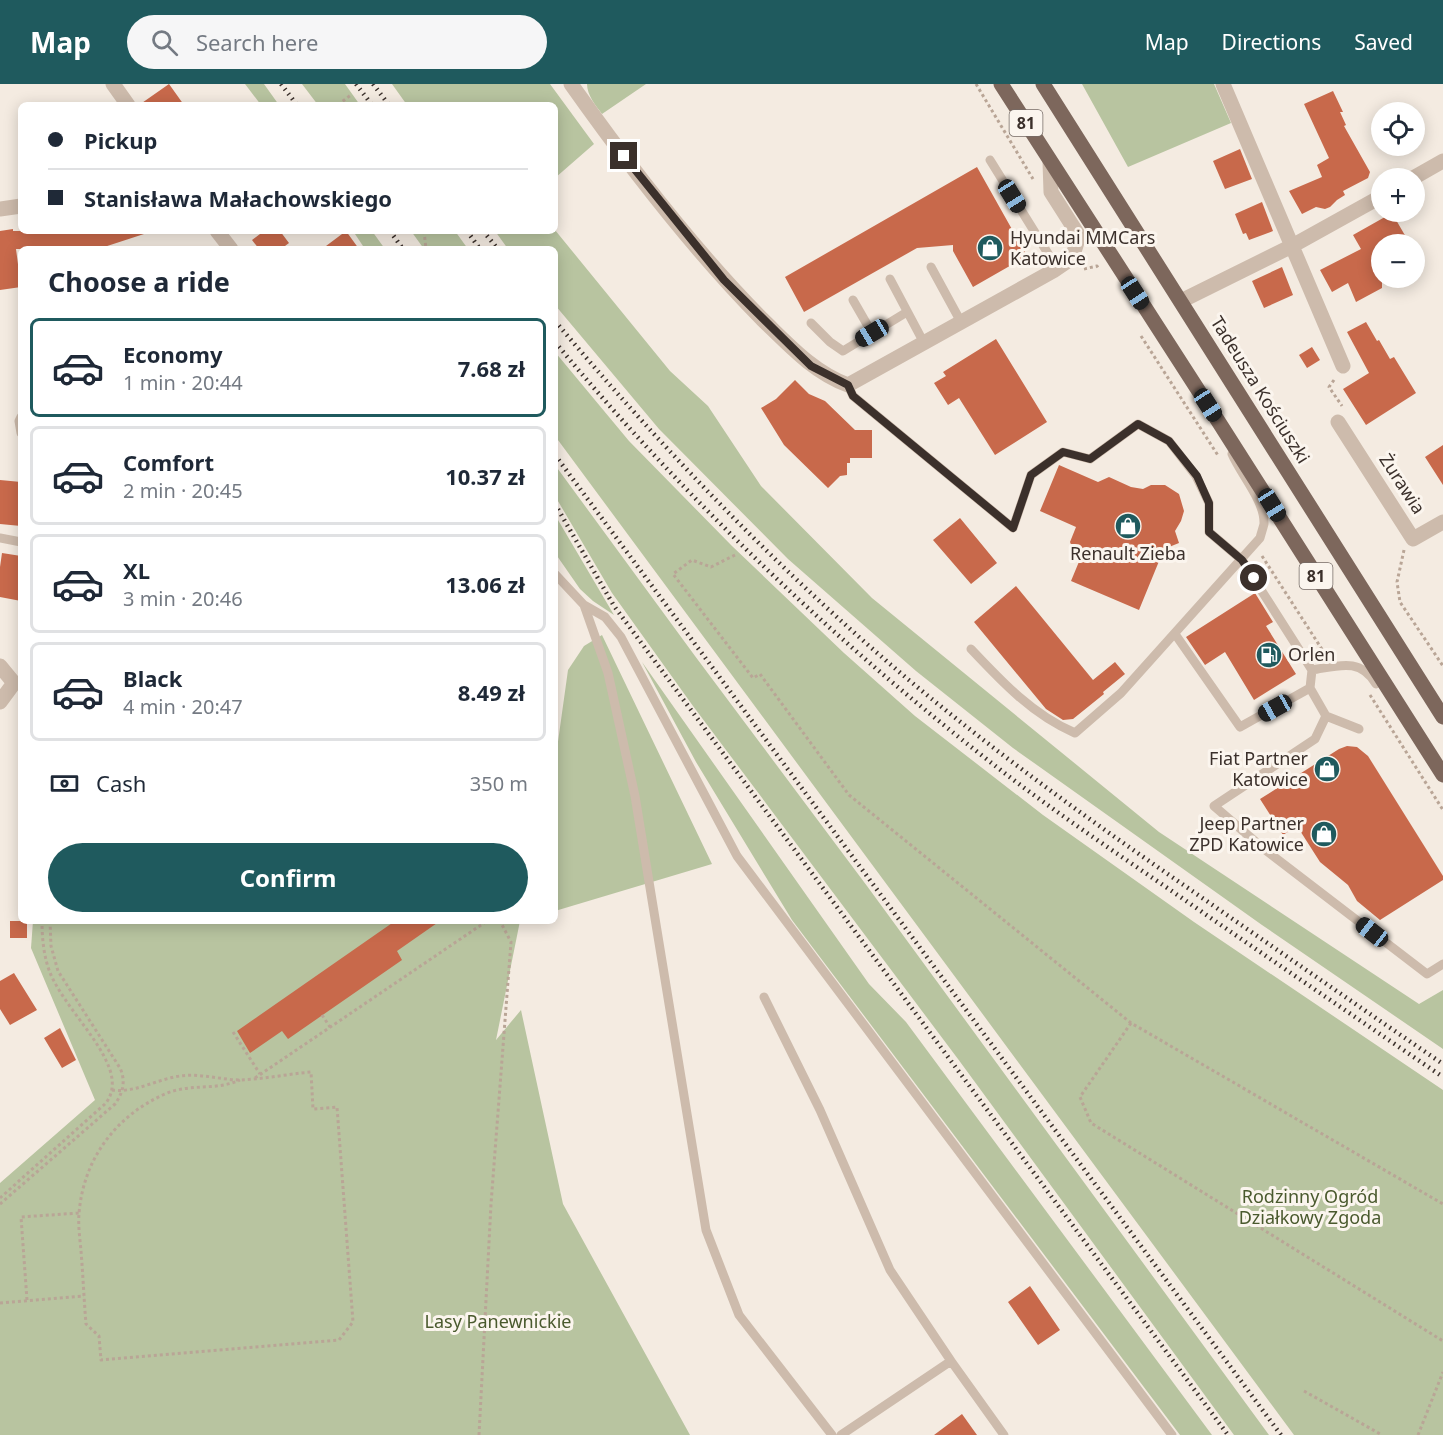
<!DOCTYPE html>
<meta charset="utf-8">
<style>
:root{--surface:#fff;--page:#f6f6f7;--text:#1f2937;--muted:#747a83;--line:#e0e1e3;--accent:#1f5a5e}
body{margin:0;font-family:"Noto Sans",sans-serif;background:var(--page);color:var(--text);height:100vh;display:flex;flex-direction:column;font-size:22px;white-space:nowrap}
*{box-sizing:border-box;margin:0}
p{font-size:20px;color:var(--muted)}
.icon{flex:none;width:33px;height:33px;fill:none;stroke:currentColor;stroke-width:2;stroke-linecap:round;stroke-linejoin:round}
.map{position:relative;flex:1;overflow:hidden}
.sheet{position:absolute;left:18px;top:162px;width:540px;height:678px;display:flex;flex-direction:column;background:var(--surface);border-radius:9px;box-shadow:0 3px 15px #0003}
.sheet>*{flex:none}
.guide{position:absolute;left:18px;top:18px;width:540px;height:132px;border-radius:9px;box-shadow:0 3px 15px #0003;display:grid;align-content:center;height:132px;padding:0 30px;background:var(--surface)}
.buttons{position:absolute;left:1371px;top:18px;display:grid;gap:12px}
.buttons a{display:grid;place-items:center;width:54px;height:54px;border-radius:50%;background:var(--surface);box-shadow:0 3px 15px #0003;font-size:30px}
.end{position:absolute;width:27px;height:27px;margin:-14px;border:8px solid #3b302b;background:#fff;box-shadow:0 0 0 3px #fff}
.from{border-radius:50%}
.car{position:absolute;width:18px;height:36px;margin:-18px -9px;border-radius:8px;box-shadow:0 0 4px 2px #0007;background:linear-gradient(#222 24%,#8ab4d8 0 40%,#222 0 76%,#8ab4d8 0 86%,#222 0)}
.guide b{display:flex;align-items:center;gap:21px;height:57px;font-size:22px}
.guide b+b{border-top:2px solid var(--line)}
.guide i{width:15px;height:15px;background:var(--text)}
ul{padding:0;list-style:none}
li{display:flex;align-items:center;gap:18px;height:99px;margin:0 12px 9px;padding:0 18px;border:3px solid var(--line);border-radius:9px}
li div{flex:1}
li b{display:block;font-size:22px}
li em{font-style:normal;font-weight:700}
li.active{border-color:var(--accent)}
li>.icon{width:54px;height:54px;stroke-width:1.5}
h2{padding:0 30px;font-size:27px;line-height:72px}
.pay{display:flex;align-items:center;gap:15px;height:66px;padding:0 30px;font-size:22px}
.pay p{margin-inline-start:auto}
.cta{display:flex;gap:12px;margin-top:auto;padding:12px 30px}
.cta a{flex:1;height:69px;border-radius:36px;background:var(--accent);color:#fff;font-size:24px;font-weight:700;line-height:69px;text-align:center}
header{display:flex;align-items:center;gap:36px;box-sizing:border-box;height:84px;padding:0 30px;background:var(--accent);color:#fff}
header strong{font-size:28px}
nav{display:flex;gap:33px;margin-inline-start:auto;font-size:21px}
.search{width:420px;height:54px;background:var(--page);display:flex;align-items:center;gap:15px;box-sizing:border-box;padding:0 21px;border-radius:33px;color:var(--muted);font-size:22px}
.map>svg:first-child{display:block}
.green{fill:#b8c4a0}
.building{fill:#c8694b}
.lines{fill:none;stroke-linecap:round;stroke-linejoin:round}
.path{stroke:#b9a596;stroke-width:3;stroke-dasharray:3 3;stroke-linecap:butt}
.lane{stroke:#cdbbac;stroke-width:9}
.street{stroke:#cdbbac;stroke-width:15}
.primary{stroke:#7d675c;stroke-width:15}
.rail{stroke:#3b302b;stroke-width:4.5;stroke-dasharray:1.5 4.5;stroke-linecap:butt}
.route{stroke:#3b302b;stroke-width:8}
.labels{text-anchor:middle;stroke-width:6;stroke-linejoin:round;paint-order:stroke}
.shield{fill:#fbf5ee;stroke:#756b66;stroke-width:1.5}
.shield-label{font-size:16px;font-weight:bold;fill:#3b302b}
.poi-label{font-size:18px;fill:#3b302b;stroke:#fbf5ee;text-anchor:start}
.street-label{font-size:18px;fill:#3b302b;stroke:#fbf5ee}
.park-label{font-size:18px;fill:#4a5a2e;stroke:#fbf5ee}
</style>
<header>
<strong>Map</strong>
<div class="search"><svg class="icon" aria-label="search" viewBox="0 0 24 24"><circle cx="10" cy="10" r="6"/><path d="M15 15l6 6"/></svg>Search here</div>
<nav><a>Map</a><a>Directions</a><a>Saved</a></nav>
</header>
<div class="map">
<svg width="1443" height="1351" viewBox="0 0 1443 1351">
<rect width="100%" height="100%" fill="#f4ebe1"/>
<!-- green -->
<path class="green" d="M 245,0 L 264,0 L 279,21 L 261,21 Z
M 302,0 L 345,0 L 360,21 L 318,21 Z
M 392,0 L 550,0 L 594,60 L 555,94 L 555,21 L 407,21 Z
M 587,0 L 646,0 L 602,30 C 596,22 587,11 587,0 Z
M 1082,0 L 1214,0 L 1231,39 L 1128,83 Z
M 555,146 L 670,287 L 708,322 L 761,402 L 872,514 L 1159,748 L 1419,920 L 1443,906 L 1443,965 L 1262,841 L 1013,664 L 916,587 L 788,475 L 659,345 L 555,221 L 555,165 L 508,165 L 495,147 Z
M 353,147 L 372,147 L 385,165 L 365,165 Z
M 411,147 L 455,147 L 468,165 L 472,165 L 424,165 Z
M 555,268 L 629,357 L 732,462 L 844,569 L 915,632 L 1043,731 L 1194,838 L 1443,1006 L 1443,1351 L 1294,1351 L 555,352 Z
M 555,381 L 695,572 L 867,802 L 1269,1351 L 1234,1351 L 958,975 L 693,622 L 612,509 L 555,412 Z
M 555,431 L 558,436 L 614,531 L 593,517 L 580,505 L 555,469 Z
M 602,551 L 712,780 L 555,827 L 555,679 L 568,586 L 584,562 Z
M 642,578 L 869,900 L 906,938 L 1212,1351 L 1180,1351 L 792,836 L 696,678 Z
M 33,837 L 520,837 L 496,956 L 521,926 L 563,1120 L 690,1351 L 0,1351 L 0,1099 L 95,1016 L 31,864 Z"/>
<!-- building -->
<path class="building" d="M 169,0 L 184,21 L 139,21 Z
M 1333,7 L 1343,28 L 1340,28 L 1346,41 L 1344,42 L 1370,88 L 1368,94 L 1343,107 L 1345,111 L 1337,116 L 1330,123 L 1325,125 L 1316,123 L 1302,130 L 1289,107 L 1322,93 L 1317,81 L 1329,74 L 1304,20 Z
M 1240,65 L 1252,95 L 1225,105 L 1213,77 Z
M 977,83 L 1027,172 L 973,203 L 953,167 L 953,161 L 917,164 L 804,228 L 785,193 Z
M 1262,118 L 1273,147 L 1249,156 L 1246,149 L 1243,150 L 1235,130 Z
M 1392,129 L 1410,160 L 1382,160 L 1382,204 L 1356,218 L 1348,199 L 1332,208 L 1320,186 L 1361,165 L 1353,151 Z
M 13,145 L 13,147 L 144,147 L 144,150 L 98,165 L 16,165 L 21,203 L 0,206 L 0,147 Z
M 264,147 L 280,147 L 289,159 L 281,165 L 259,165 L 252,156 Z
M 346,147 L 359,165 L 322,165 Z
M 1282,183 L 1293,211 L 1264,224 L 1252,197 Z
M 1366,238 L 1377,257 L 1379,256 L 1390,275 L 1394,273 L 1416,309 L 1366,341 L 1343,305 L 1369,289 L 1347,248 Z
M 996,255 L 1047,338 L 995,371 L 959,314 L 948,321 L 934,299 L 946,292 L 943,288 Z
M 1312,263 L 1320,276 L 1307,284 L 1299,271 Z
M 795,296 L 809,310 L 825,317 L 855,346 L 872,346 L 872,374 L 850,374 L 850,379 L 847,379 L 847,391 L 840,392 L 828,404 L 784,361 L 761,324 L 776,315 Z
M 1443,361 L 1443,401 L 1425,373 Z
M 1059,381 L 1098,398 L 1109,393 L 1131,403 L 1143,405 L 1151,401 L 1165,401 L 1179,410 L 1184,427 L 1181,437 L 1175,447 L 1179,459 L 1164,465 L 1139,526 L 1071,497 L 1083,468 L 1072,463 L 1070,458 L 1076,443 L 1040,427 Z
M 0,396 L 21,398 L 21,442 L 0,440 Z
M 960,434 L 997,479 L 971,500 L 933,456 Z
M 2,469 L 21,472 L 21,517 L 0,513 L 0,483 Z
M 1016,502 L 1093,596 L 1115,578 L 1125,590 L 1103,608 L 1104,610 L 1073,635 L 1063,636 L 1046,625 L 974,538 Z
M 1255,509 L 1273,538 L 1266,542 L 1296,590 L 1254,616 L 1225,568 L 1205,581 L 1186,553 Z
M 1347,662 L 1357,663 L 1368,672 L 1443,792 L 1443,796 L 1380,836 L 1357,817 L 1348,801 L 1320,778 L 1297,742 L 1283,751 L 1260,715 L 1339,665 Z
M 10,837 L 27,837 L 27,854 L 10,854 Z
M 395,837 L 440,837 L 397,867 L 402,876 L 288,955 L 282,947 L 250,969 L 237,947 Z
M 14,889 L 37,926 L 10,941 L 0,925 L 0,897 Z
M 60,944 L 76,976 L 62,984 L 44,954 Z
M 1030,1202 L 1060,1246 L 1038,1261 L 1008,1218 Z
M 962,1330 L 977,1351 L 934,1351 Z"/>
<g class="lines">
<!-- path -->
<path class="path" d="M 976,0 L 1033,95
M 338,21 L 352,10
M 424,147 L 426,165
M 1084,185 L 1097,182 L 1099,185
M 1141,252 L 1219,373
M 1334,296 L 1329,303 L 1342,322
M 1404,466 L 1397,498 L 1400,518 L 1443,582
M 735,471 L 711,483 L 692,476 L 673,490 L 753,594 L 760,590 L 849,711 L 1131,939 L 1443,1120
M 1262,472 L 1325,570
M 1370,611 L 1443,726
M 322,931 L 330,943
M 1131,939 L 1080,1013 L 1091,1039 L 1443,1257
M 233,948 L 260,990
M 255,994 L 487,837
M 112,1006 C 136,1009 157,995 180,992 C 201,989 221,996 241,996 C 264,995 288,990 311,988 L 313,1025 L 337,1023 L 353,1238 L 339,1256 L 101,1276 L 99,1252 L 86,1240 C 84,1216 83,1191 81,1167 C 80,1155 78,1142 79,1130 C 83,1076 115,1032 165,1010 C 190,999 216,1007 240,996
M 0,1114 L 105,1020 C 113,1011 114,998 110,986 C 99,954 66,924 51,891 C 44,875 42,855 42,837
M 0,1120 L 115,1020 C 123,1009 126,997 120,984 L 58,887 L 51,862 L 50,837
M 27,1216 L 21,1133 L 79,1129
M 0,1219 L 84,1212
M 1304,1307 L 1382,1351
M 479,1351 L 491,1120 L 511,858 L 500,837
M 1418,1351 L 1443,1288"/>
<!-- lane -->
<path class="lane" d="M 990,76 L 1057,184
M 931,183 L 961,238
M 890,195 L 924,259
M 853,216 L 872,249
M 811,239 L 830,258 L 843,267 L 907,228
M 848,301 L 853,312 L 1013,444 L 1031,391 L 1063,368 L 1090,375 L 1138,340 L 1169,357 L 1196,392 L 1209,419 L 1209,448 L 1242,476 L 1312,586 L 1310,604 L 1240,643 L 1175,550
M 21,333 L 19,337 L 21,349
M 0,454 L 21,458
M 555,490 L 584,521 L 605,533 L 621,553 L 737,772 L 1172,1351
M 584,521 L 608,589 L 635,712 L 706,1146 L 739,1231 L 832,1351
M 971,565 C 1002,598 1033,631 1075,649 L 1121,609 L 1260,454 C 1261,450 1263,444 1264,440 C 1265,417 1241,391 1232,370
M 1312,586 C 1338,582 1360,573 1376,600
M 1310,604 L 1326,632 L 1359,645
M 1326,632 L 1315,655 L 1214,722 L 1264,765 L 1427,890 L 1443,880
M 764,913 L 820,1026 L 890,1186 L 951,1277
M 841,1351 L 951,1277 L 1004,1351"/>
<!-- street -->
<path class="street" d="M 113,0 L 128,21
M 571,0 C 629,82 691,163 762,235 C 789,261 813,288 848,301 L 1053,187 L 1072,174 L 1079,152 L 1051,108 L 1050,78
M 1223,0 L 1343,282
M 1413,94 L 1443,77
M 0,125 L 21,122
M 217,147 L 231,165
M 1181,217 L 1292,162 L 1382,112
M 1338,338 L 1413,455 L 1443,438
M 0,582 L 14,599 L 0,618"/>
<!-- primary -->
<path class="primary" d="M 1001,0 L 1220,340 L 1443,691
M 1043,0 L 1443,633"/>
<!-- rail -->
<path class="rail" d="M 281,0 L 297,21
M 356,0 L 372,21
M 373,0 L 389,21
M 390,147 L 403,165
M 467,147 L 480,165
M 483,147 L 498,165
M 555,237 C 665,368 784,492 916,602 C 1003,674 1095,740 1188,804 C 1273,863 1358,922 1443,980
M 555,258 C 684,414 830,553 989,677 C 1050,725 1115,768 1179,812 C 1267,873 1355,933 1443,993
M 555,371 L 1281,1351
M 555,420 L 614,522 L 1228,1351"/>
</g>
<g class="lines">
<!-- route -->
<path class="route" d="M 624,72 L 724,196 L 811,282 L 848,301 L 853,312 L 1013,444 L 1031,391 L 1063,368 L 1090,375 L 1138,340 L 1169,357 L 1197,392 L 1209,419 L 1209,448 L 1242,476 L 1254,494"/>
</g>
<!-- icons -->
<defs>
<symbol id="shop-disc" viewBox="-11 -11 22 22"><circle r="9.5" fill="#1f5a5e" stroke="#fbf5ee"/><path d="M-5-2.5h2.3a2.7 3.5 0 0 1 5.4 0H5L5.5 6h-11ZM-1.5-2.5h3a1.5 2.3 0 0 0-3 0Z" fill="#fff"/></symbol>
<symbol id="fuel-disc" viewBox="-11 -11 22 22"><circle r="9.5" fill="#1f5a5e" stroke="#fbf5ee"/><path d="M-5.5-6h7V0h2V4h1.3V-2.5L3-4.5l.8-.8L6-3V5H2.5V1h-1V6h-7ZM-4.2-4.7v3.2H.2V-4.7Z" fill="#fff"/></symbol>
</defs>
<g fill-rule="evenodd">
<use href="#shop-disc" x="975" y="149" width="30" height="30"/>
<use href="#shop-disc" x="1113" y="427" width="30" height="30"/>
<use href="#fuel-disc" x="1254" y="556" width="30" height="30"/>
<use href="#shop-disc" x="1312" y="670" width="30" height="30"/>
<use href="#shop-disc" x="1309" y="735" width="30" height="30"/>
</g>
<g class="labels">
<!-- shield labels -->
<g class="shield">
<rect x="1009.5" y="26" width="33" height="26" rx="4.5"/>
<rect x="1299.5" y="479" width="33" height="26" rx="4.5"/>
</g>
<g class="shield-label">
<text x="1026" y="45">81</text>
<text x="1316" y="498">81</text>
</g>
<!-- poi labels -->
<g class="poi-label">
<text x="1010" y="160">Hyundai MMCars<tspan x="1010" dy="21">Katowice</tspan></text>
<text x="1128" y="476" text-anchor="middle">Renault Zieba</text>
<text x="1288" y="577">Orlen</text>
<text x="1308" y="681" text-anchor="end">Fiat Partner<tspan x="1308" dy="21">Katowice</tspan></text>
<text x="1304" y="746" text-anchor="end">Jeep Partner<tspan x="1304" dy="21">ZPD Katowice</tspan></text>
</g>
<!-- street labels -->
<g class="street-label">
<text transform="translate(1260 306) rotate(58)" y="6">Tadeusza Kościuszki</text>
<text transform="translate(1402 400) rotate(57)" y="6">Żurawia</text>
</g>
<!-- park labels -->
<g class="park-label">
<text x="1310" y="1119">Rodzinny Ogród<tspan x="1310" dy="21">Działkowy Zgoda</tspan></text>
<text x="498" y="1244">Lasy Panewnickie</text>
</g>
</g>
</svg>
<div class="buttons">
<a><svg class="icon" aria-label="locate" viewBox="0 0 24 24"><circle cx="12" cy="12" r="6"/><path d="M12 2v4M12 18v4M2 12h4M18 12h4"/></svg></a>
<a>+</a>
<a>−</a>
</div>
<i class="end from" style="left:1254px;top:494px"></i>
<i class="end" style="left:624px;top:72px"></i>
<i class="car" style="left:1012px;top:112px;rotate:148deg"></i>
<i class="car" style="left:1135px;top:209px;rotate:147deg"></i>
<i class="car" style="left:872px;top:249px;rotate:239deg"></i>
<i class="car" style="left:1208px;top:321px;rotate:147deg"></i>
<i class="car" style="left:1272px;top:421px;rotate:148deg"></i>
<i class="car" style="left:1275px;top:624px;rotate:241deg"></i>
<i class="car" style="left:1372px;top:848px;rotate:308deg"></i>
<div class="guide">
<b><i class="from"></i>Pickup</b>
<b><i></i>Stanisława Małachowskiego</b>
</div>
<section class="sheet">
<h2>Choose a ride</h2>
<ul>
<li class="active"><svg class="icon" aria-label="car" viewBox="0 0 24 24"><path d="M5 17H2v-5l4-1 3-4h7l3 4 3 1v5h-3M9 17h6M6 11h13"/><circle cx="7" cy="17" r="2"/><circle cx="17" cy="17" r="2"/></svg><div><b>Economy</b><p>1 min · 20:44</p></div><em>7.68 zł</em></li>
<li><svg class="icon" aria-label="car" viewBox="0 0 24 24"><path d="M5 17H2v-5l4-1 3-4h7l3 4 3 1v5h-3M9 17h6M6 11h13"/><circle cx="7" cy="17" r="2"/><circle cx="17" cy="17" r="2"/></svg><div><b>Comfort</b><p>2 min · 20:45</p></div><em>10.37 zł</em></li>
<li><svg class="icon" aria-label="car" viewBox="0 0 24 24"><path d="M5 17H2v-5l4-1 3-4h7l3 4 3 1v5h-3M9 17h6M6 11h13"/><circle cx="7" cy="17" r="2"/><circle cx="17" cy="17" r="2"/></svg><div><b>XL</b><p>3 min · 20:46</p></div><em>13.06 zł</em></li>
<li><svg class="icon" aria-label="car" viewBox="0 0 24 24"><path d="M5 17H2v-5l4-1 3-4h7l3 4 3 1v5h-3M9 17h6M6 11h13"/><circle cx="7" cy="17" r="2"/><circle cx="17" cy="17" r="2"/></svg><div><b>Black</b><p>4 min · 20:47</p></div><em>8.49 zł</em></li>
</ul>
<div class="pay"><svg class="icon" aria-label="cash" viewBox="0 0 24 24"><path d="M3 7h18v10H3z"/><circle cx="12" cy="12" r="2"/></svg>Cash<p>350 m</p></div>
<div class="cta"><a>Confirm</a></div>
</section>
</div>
